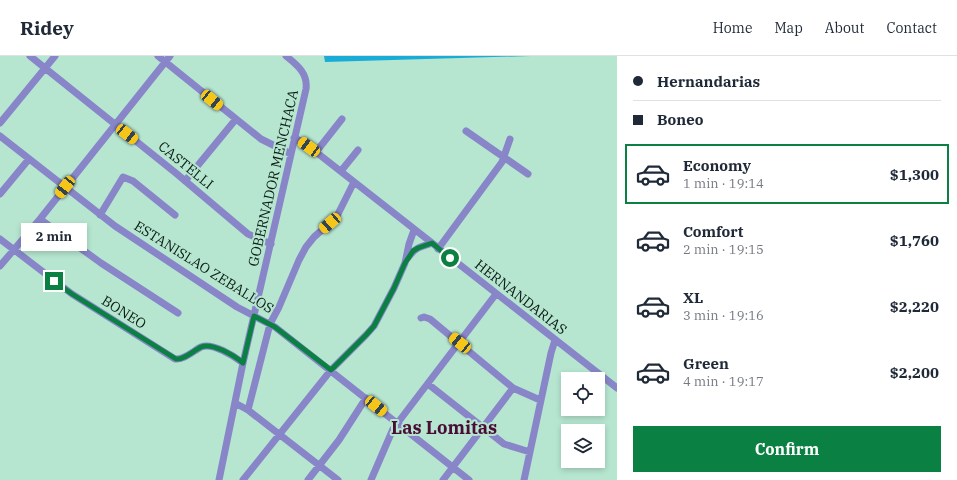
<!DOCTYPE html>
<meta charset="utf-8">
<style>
:root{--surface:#fff;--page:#f6f6f7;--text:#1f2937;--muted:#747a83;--line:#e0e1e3;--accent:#0b8043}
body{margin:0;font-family:"IBM Plex Serif",serif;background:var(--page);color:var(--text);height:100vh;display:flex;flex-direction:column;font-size:15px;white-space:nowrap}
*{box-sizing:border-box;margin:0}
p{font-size:13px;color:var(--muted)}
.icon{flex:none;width:22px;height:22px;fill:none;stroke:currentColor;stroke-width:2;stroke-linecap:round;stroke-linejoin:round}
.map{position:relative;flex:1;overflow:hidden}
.drawer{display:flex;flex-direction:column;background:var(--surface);width:340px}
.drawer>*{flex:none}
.hud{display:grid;align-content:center;height:88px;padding:0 16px;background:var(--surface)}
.tools{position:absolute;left:561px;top:316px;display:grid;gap:8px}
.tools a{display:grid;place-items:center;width:44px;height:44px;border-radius:0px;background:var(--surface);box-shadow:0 2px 6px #0003;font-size:20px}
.end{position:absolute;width:18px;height:18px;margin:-9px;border:5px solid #0b8043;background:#fff;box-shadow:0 0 0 2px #fff}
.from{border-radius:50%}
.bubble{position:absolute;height:28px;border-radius:0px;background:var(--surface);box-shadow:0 2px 6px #0003;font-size:13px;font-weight:700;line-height:28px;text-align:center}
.car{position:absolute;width:12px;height:24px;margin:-12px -6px;border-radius:5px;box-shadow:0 0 3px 1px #0007;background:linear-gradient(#f5c518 24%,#345 0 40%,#f5c518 0 76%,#345 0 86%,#f5c518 0)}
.hud b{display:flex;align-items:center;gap:14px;height:38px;font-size:15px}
.hud b+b{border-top:1px solid var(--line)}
.hud i{width:10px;height:10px;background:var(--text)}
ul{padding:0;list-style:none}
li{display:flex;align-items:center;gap:12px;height:60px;margin:0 8px 6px;padding:0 8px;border:2px solid transparent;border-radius:0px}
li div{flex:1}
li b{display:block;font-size:15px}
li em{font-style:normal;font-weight:700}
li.on{border-color:var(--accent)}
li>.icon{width:36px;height:36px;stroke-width:1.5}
.primary-button{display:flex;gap:8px;margin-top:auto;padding:8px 16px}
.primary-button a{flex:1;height:46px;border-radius:0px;background:var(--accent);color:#fff;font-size:16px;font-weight:700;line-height:46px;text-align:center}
header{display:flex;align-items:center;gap:24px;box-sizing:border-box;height:56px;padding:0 20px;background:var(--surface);border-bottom:1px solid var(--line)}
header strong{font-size:19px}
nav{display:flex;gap:22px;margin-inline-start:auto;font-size:14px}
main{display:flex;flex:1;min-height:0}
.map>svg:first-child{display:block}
.water{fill:#18acd7}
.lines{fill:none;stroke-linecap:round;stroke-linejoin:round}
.minor{stroke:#8886c9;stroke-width:7}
.route{stroke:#0b8043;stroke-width:5}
.labels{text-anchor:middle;stroke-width:4;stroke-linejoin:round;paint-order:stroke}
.street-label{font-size:14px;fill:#0a1c14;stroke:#b6e6d0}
.district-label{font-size:18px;font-weight:bold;fill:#490d35;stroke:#b6e6d0}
</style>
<header>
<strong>Ridey</strong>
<nav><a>Home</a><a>Map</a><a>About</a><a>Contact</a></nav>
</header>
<main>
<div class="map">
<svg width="617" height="424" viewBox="0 0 617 424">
<rect width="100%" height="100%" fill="#b6e6d0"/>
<!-- water -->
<path class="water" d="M 324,0 L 531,0 L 325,6 Z"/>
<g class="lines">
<!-- minor -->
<path class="minor" d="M 30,0 L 177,118 L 248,178 L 271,188
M 158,0 L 261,83 L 291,98
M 0,67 L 55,0
M 466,75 L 528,118
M 0,80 L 115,170 L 237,251 L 275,271 L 469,424
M 294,82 L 303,86 L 316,96 L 617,332
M 316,96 L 342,63
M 341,115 L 358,94
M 185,125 L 236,63
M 0,138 L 29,103
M 100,159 L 123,121 L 133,125 L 175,159
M 40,163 L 101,207 L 178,257
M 0,183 L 72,238 L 175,303 C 184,304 193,295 201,291 C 212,286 234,300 243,307
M 438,193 L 502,106 L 510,83
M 407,203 C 415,192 419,191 432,187
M 0,210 L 40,163 L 170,0
M 421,262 L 424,261 L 430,263 L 513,332 L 540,344
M 428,328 L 504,388 L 530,396
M 235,347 L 248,354 L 338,424
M 248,354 L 270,268 L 279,251 L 299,204 L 306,191 L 314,181 L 330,167 L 338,158 L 354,126
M 219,424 L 243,307 L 306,33 C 308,17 297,9 286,0
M 243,424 L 331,314 L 366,279 L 374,270 L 394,232 L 405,207 L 409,188 L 414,174
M 308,424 L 339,384 L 366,342
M 371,424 L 393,373 L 496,238
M 443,424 L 513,332
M 524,424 L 551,297 L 555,284"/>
</g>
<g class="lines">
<!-- route -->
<path class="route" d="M 54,225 L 72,238 L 176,303 C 184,304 193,295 201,291 C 212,286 235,300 243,307 L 254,260 L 275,271 L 331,314 L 366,279 L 374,270 L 394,232 L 405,207 L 413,195 L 418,192 L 432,187 L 450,202"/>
</g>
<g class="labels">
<!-- street labels -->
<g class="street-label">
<text transform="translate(186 109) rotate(39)" y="5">CASTELLI</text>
<text transform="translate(273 122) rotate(-77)" y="5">GOBERNADOR MENCHACA</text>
<text transform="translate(204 211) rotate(32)" y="5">ESTANISLAO ZEBALLOS</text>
<text transform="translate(521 241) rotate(38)" y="5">HERNANDARIAS</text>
<text transform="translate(124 256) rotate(32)" y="5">BONEO</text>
</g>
<!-- district labels -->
<g class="district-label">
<text x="444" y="378">Las Lomitas</text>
</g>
</g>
</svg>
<div class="tools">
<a><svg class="icon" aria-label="locate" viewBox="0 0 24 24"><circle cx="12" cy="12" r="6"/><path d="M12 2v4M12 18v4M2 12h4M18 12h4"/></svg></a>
<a><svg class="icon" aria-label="layers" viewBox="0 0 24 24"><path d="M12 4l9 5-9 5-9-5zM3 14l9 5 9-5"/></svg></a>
</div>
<i class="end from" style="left:450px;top:202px"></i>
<i class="end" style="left:54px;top:225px"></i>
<div class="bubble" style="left:21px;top:167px;width:66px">2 min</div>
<i class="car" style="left:212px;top:44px;rotate:129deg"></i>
<i class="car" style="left:127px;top:78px;rotate:128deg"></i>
<i class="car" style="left:309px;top:91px;rotate:306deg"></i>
<i class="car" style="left:65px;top:131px;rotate:218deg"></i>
<i class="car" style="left:330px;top:167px;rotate:229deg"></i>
<i class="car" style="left:460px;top:287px;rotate:309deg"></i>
<i class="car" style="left:376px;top:350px;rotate:129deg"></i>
</div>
<section class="drawer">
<div class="hud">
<b><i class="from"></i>Hernandarias</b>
<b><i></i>Boneo</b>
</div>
<ul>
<li class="on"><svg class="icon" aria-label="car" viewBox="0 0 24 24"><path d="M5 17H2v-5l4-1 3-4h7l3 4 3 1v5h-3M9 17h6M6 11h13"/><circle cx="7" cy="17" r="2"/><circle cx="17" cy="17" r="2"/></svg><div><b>Economy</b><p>1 min · 19:14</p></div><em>$1,300</em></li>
<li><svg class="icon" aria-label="car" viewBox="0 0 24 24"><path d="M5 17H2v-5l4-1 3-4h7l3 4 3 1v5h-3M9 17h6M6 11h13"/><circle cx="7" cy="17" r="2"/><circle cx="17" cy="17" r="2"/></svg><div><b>Comfort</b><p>2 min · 19:15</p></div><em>$1,760</em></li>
<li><svg class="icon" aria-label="car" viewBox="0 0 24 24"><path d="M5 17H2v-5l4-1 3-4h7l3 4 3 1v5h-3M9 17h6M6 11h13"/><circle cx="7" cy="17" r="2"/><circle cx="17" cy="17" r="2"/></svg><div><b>XL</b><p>3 min · 19:16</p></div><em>$2,220</em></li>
<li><svg class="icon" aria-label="car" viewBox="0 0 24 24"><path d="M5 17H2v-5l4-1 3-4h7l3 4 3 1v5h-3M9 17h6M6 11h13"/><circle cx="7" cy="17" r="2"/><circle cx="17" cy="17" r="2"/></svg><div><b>Green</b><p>4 min · 19:17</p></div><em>$2,200</em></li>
</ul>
<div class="primary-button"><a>Confirm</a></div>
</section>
</main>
